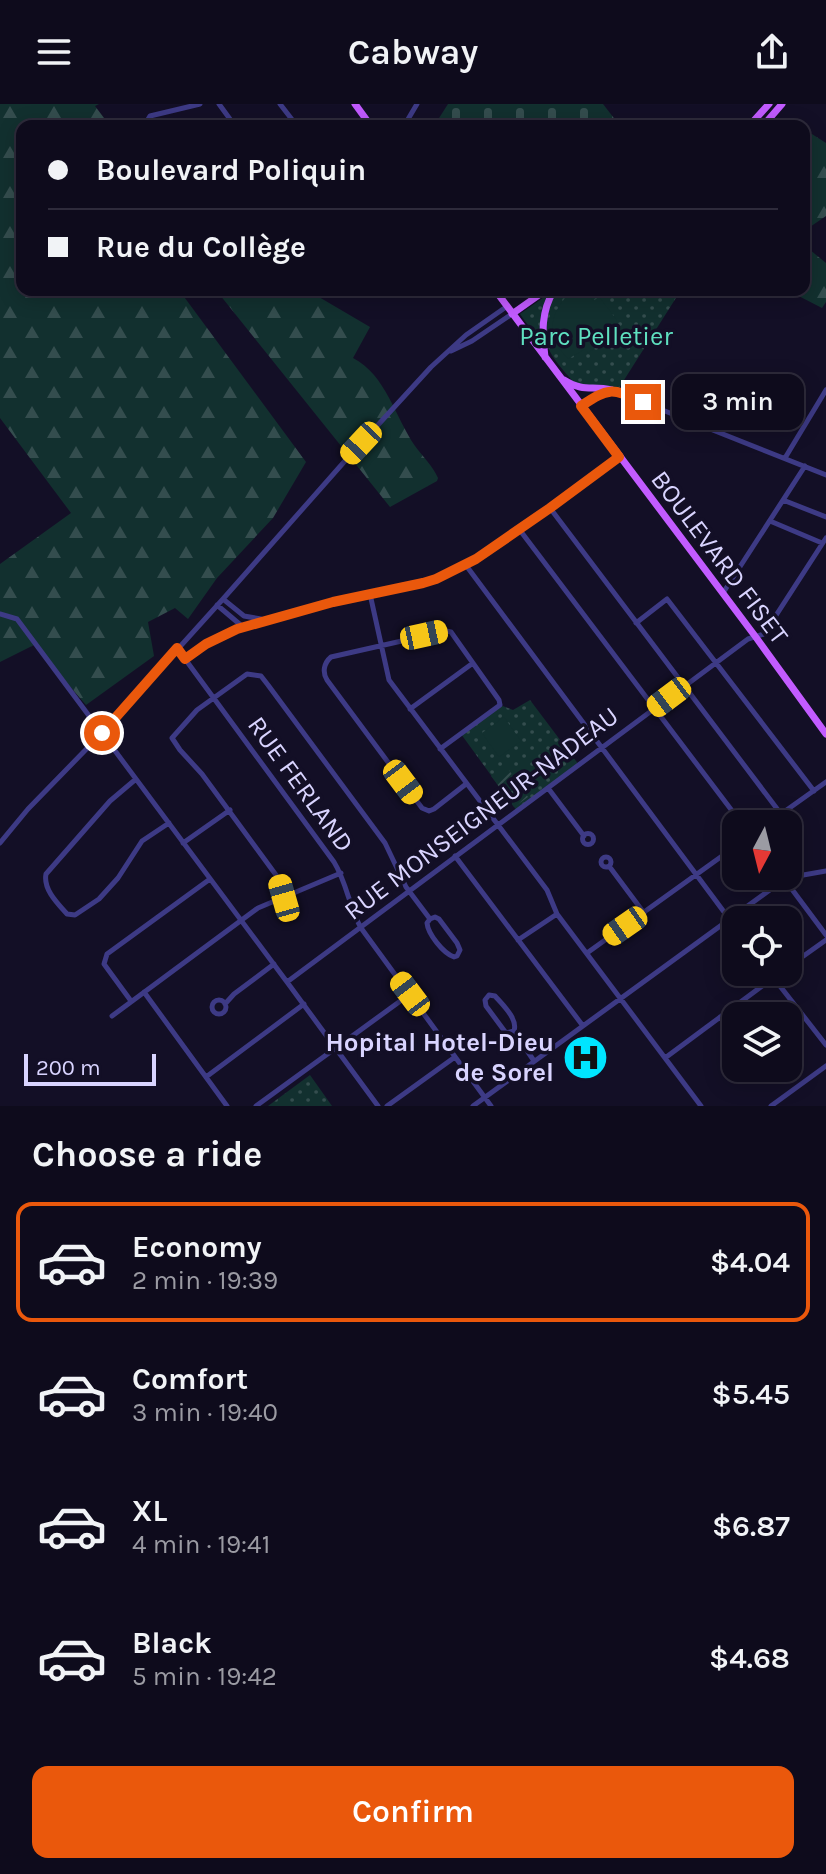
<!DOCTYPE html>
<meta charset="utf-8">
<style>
:root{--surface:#0e0b1c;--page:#1c1929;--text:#f1f3f6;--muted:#9b9ba3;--line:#2e2b3b;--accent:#ea580c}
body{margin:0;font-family:Karla,sans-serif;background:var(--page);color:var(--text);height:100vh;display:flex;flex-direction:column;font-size:30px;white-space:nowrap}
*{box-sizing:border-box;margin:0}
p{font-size:26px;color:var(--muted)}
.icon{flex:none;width:44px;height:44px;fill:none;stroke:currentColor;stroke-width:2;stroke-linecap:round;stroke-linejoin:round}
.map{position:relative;height:1002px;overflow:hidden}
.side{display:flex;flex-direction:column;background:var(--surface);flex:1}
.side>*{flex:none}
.top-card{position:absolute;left:16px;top:16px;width:794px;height:176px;border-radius:16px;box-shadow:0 4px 20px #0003,0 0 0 2px var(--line);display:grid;align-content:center;height:176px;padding:0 32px;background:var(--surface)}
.needle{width:52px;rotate:187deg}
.fabs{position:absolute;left:722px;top:706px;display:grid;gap:16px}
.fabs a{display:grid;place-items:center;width:80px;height:80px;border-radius:16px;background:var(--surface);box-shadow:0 4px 20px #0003,0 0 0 2px var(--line);font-size:40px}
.scale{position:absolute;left:24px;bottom:20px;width:132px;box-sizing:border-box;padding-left:8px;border:4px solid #d9d4ff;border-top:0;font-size:22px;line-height:28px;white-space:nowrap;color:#d9d4ff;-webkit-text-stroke:6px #130f26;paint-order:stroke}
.end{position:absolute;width:36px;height:36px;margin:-18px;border:10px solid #ea580c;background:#fff;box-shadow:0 0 0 4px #fff}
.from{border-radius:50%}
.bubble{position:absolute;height:56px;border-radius:16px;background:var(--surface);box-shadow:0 4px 20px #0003,0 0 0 2px var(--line);font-size:26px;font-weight:600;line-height:56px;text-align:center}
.car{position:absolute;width:24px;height:48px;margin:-24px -12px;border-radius:10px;box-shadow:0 0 6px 2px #0007;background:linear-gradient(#f5c518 24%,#345 0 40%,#f5c518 0 76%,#345 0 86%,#f5c518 0)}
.top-card b{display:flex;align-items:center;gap:28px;height:76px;font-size:30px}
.top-card b+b{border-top:2px solid var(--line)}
.top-card i{width:20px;height:20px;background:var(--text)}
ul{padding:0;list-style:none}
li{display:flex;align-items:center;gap:24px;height:120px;margin:0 16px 12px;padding:0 16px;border:4px solid transparent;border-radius:16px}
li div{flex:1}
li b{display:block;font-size:30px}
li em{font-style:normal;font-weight:600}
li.selected{border-color:var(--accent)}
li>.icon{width:72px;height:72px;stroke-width:1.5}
h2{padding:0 32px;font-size:36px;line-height:96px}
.action{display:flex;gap:16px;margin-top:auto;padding:16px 32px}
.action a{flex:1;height:92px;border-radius:16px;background:var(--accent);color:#fff;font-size:32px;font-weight:600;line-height:92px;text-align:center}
header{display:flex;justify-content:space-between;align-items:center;height:104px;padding:0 32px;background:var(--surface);font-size:36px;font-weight:600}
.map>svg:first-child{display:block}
.forest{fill:url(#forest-firs)}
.cemetery{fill:url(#cemetery-stones)}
.park{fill:url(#park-dots)}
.garden{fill:url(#garden-furrows)}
.pitch{fill:#12302f}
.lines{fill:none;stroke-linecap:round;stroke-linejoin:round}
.minor{stroke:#3d3a85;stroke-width:5}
.major{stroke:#c25bff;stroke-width:7}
.route{stroke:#ea580c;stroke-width:10}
.labels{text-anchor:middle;stroke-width:7;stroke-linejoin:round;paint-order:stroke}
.park-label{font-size:26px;fill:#5fe0c0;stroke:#130f26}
.street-label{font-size:26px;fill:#d9d4ff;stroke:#130f26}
.poi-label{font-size:26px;font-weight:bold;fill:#d9d4ff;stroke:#130f26;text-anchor:end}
</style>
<header><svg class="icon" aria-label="menu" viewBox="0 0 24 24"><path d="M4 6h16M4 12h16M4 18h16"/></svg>Cabway<svg class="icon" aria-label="share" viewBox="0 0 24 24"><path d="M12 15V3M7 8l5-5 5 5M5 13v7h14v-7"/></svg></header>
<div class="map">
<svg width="826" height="1002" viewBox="0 0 826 1002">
<defs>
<pattern id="forest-firs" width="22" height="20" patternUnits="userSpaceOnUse" patternTransform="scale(2)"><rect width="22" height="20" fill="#12302f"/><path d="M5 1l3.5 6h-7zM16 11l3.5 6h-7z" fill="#344d4e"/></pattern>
<pattern id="cemetery-stones" width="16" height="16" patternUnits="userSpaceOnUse" patternTransform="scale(2)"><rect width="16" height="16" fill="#12302f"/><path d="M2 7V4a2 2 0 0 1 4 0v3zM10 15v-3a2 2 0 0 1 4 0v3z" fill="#344d4e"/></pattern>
<pattern id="park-dots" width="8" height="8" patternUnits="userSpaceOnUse" patternTransform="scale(2)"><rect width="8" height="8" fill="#12302f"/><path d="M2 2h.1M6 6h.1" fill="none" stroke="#344d4e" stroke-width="1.8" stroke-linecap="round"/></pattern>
<pattern id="garden-furrows" width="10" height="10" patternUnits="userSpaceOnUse" patternTransform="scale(2)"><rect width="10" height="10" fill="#12302f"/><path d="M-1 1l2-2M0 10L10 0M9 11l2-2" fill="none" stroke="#344d4e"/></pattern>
</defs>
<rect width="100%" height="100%" fill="#130f26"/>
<!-- forest -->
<path class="forest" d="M 0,0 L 99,0 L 95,2 L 110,22 L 22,22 L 22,186 L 179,186 L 306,358 L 273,414 L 217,474 L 188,515 L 175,504 L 148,518 L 154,552 L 86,601 L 34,541 L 0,558 L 0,460 L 71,409 L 0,314 Z
M 804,25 L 826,39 L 826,112 L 804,127 Z
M 804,141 L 826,159 L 826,198 L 822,204 L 787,186 L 804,186 Z
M 216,186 L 307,186 L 370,223 L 353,254 C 386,271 395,313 415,342 C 423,353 432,361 438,374 L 437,377 L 390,403 Z"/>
<!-- cemetery -->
<path class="cemetery" d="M 448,0 L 603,0 L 620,22 L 434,22 Z"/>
<!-- park -->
<path class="park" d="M 558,186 L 681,186 L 619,284 L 575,280 C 557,258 542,247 545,216 C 547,204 550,195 558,186 Z
M 550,189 L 541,214 L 542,241 L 520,210 Z
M 530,596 L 579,661 L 517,707 L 461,630 L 500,601 L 513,606 Z
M 310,971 L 332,1002 L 268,1002 Z"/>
<!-- garden -->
<path class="garden" d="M 506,662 L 528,693 L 514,703 L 491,672 Z"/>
<!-- pitch -->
<path class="pitch" d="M 572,186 L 584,186 L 593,197 L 599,193 L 617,216 L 614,231 L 588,249 L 585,245 L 568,255 C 564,250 559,245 556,240 C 545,221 559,199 572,186 Z
M 504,613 L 521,637 L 499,653 L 482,629 Z"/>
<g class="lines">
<!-- minor -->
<path class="minor" d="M 219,0 L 235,22
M 280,0 L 297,22
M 144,22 L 150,12 L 200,0
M 404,22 L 417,0
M 451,247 L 472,237 L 512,210
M 581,302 L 601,289 L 612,286 L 826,371
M 785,354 L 826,286
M 783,396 L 826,413
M 550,404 L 781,710
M 770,417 L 822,439
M 519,425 L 742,720
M 465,460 L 736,824
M 723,489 L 805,362
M 370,490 L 389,576 L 547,786 L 557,810 L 701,1002
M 223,495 L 244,512 L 261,515
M 217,501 L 243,523
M 0,510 L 17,515 L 287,878 L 378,1002
M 636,519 L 667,495 L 814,687
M 177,544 L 334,758 C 347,779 349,803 361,824 L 491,1002
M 185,555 L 206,540 L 243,523 L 333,498 L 423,479 C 460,466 490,445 522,423 C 555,400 586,376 619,353
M 410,605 L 473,559
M 440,645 L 500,601 L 499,596 L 451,528 L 446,527 L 331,553 C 324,559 322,568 327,576 L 422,704 L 429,707 L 434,705 L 466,680
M 136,675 L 110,697 L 46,770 C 43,785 57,799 67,810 L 75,811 L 99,795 L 118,774 L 142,737 L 169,719
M 548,684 L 584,732
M 767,720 L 826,678
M582.5 735a5.5 5.5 0 1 1 11 0a5.5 5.5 0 1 1-11 0Z
M 0,739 L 28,705 L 102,629 L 223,495 L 344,358 L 431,263 L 466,231 L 506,203
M 183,739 L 230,706
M 455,752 L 583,922
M601 758a5 5 0 1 1 10 0a5 5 0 1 1-10 0Z
M 609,762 L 644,809
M 782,772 L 826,831
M 284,794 L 276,771 L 202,670 L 180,646 L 172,634 L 197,606 L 247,570 L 261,572 L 268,581 L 385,739 L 406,783 L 430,815 L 435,813 L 439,815 L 457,839 L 460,846 L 457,852 L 454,853 C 443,849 428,830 427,819 L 430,815
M 518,836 L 557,810
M 587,849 L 736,742
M 788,863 L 826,836
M 769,868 L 826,941
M 287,878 L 748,535 L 764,530 L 826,434
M 144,888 L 227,1002
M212 903a7 7 0 1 1 14 0a7 7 0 1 1-14 0Z
M 131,897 L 104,860 L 107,850 L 210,775
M 225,900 L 234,890 L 274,860
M 112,912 L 258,804 L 341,769
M 720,913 L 736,934
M 514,927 L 506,929 L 486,902 L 485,896 L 489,891 L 495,892 C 503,901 518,915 514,927 L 534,957
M 736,938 L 733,946 L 736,953
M 665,954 L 781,868
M 206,973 L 304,900
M 256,1002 L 410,890
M 387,1002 L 455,953
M 473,1002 L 778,780 L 792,773 L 826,767
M 771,1002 L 826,962"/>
<!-- major -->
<path class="major" d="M 355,0 L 371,22
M 749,22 L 769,0
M 763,22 L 782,0
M 495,186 L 755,532 L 826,630
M 497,186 C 510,192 515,192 528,186
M 512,210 L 546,186
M 545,253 C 542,228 541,208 554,186
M 564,276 C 585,289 591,281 612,286"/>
</g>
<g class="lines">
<!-- route -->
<path class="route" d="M 102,629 L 177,544 L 185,555 L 206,540 L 237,525 L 333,498 L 423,479 L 436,475 L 476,455 L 550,404 L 619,353 L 581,302 C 610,283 611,284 643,298"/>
</g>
<!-- icons -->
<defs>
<symbol id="hospital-disc" viewBox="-11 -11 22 22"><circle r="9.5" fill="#00e5ff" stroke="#130f26"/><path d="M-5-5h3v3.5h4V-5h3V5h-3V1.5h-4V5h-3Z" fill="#111"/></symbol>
</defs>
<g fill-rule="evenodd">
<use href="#hospital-disc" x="560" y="928" width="51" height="51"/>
</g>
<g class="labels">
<!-- park labels -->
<g class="park-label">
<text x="596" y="241">Parc Pelletier</text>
</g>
<!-- street labels -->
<g class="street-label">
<text transform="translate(720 453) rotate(53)" y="9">BOULEVARD FISET</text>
<text transform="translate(301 680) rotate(54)" y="9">RUE FERLAND</text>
<text transform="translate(481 709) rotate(-37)" y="9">RUE MONSEIGNEUR-NADEAU</text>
</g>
<!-- poi labels -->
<g class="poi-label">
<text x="554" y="947">Hopital Hotel-Dieu<tspan x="554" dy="30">de Sorel</tspan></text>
</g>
</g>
</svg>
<div class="fabs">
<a><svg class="needle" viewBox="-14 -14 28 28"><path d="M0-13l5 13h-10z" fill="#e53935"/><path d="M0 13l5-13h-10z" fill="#9b9ba3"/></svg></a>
<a><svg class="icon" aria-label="locate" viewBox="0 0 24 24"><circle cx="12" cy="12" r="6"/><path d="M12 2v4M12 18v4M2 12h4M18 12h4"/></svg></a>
<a><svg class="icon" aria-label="layers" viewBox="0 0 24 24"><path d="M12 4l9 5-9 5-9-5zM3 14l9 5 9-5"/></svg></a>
</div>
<div class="scale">200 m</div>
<i class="end from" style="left:102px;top:629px"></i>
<i class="end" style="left:643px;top:298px"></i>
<div class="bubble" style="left:672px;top:270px;width:132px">3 min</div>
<i class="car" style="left:361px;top:339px;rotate:223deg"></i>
<i class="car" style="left:424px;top:531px;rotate:78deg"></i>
<i class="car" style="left:669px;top:593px;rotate:233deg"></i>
<i class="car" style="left:403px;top:678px;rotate:143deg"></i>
<i class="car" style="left:284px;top:794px;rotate:344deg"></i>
<i class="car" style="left:625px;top:822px;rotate:235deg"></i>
<i class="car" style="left:410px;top:890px;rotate:323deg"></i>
<div class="top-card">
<b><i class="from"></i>Boulevard Poliquin</b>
<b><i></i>Rue du Collège</b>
</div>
</div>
<section class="side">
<h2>Choose a ride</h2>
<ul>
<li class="selected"><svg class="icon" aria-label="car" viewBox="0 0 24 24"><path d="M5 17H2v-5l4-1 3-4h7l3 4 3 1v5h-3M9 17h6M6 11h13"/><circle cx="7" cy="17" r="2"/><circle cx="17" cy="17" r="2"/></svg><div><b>Economy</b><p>2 min · 19:39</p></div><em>$4.04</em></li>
<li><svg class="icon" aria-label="car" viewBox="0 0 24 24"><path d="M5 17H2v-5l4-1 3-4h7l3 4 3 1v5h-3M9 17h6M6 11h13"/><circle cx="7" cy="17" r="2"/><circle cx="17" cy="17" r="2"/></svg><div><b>Comfort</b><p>3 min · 19:40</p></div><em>$5.45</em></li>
<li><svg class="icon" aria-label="car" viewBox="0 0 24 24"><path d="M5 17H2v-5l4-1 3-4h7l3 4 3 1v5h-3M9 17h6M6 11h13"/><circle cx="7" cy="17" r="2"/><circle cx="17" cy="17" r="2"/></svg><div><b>XL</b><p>4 min · 19:41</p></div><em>$6.87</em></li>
<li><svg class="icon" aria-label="car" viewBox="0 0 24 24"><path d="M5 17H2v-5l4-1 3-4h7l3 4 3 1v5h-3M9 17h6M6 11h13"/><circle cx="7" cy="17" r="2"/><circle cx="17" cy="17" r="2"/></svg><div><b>Black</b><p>5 min · 19:42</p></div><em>$4.68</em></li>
</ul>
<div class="action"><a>Confirm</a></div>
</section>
